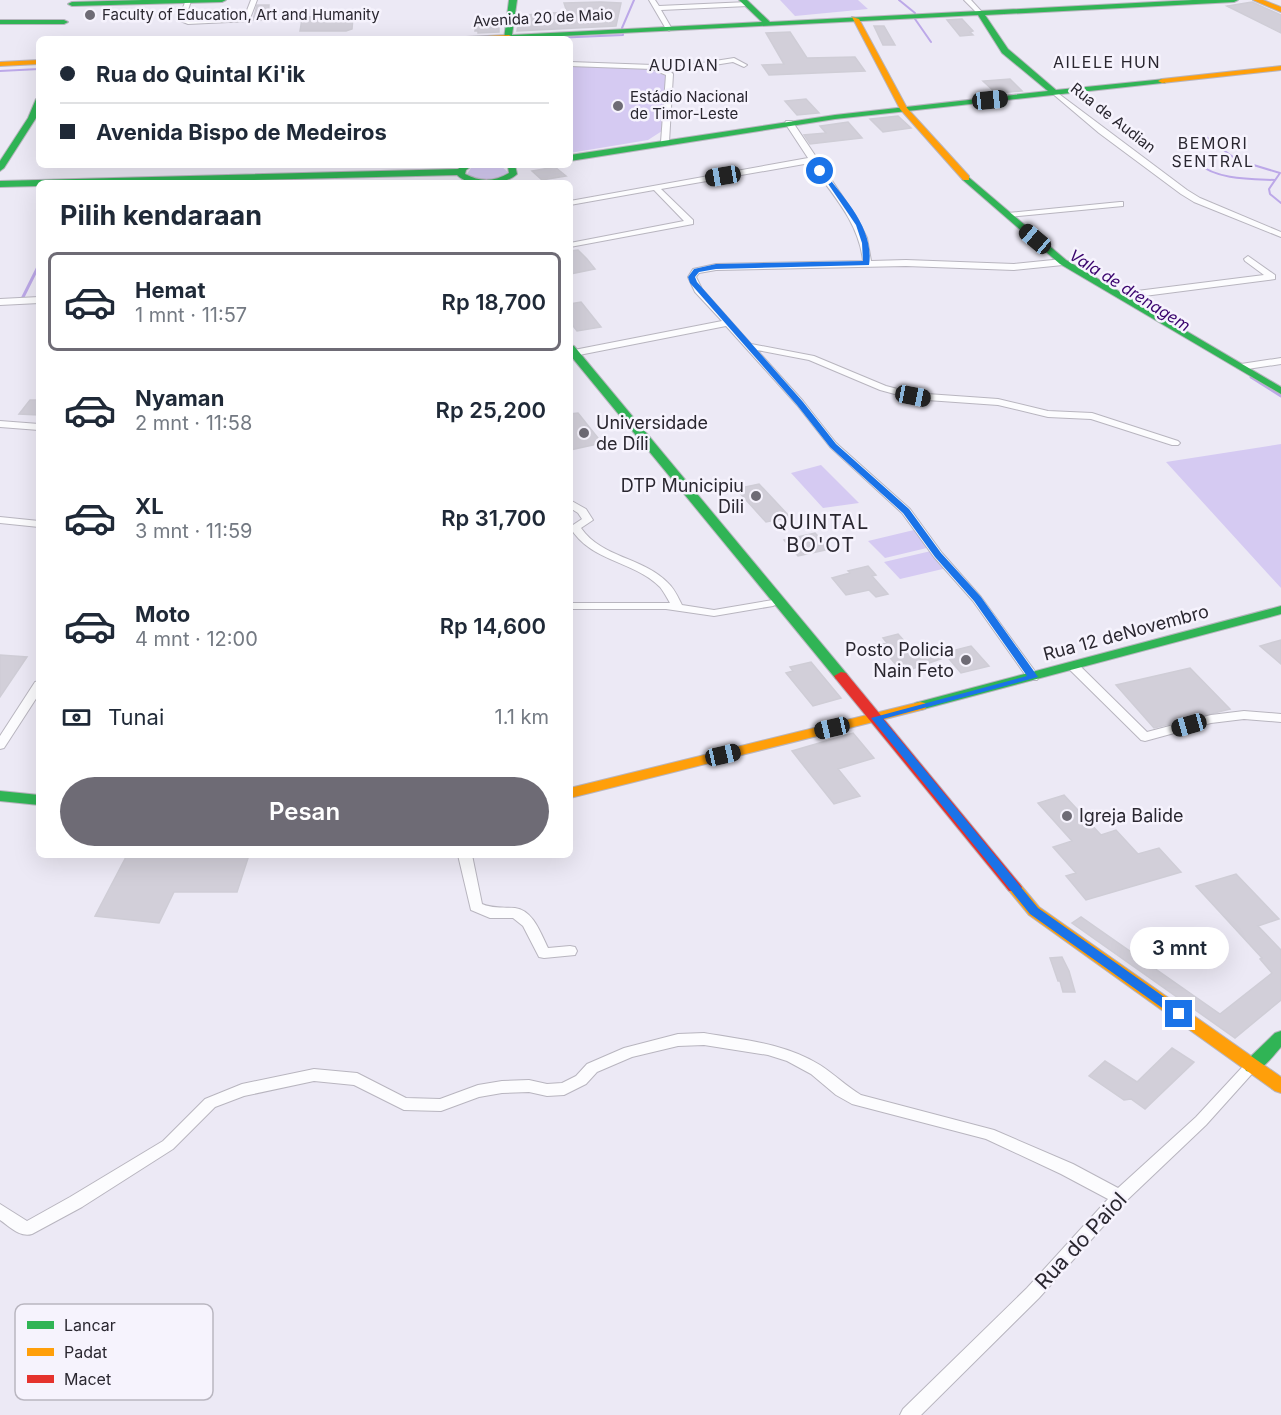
<!DOCTYPE html>
<html lang="id">
<meta charset="utf-8">
<style>
:root{--surface:#fff;--page:#f6f6f7;--text:#1f2937;--muted:#747a83;--line:#e0e1e3;--accent:#6e6b75}
body{margin:0;font-family:Inter,sans-serif;background:var(--page);color:var(--text);height:100vh;display:flex;flex-direction:column;font-size:22px;white-space:nowrap}
*{box-sizing:border-box;margin:0}
p{font-size:20px;color:var(--muted)}
.icon{flex:none;width:33px;height:33px;fill:none;stroke:currentColor;stroke-width:2;stroke-linecap:round;stroke-linejoin:round}
.map{position:relative;flex:1;overflow:hidden}
.sheet{position:absolute;left:36px;top:180px;width:537px;height:678px;display:flex;flex-direction:column;background:var(--surface);border-radius:9px;box-shadow:0 6px 24px #0002}
.sheet>*{flex:none}
.hud{position:absolute;left:36px;top:36px;width:537px;height:132px;border-radius:9px;box-shadow:0 6px 24px #0002;display:grid;align-content:center;height:132px;padding:0 24px;background:var(--surface)}
.end{position:absolute;width:27px;height:27px;margin:-14px;border:8px solid #1a73e8;background:#fff;box-shadow:0 0 0 3px #fff}
.from{border-radius:50%}
.bubble{position:absolute;height:42px;border-radius:21px;background:var(--surface);box-shadow:0 6px 24px #0002;font-size:20px;font-weight:600;line-height:42px;text-align:center}
.car{position:absolute;width:18px;height:36px;margin:-18px -9px;border-radius:8px;box-shadow:0 0 4px 2px #0007;background:linear-gradient(#222 24%,#8ab4d8 0 40%,#222 0 76%,#8ab4d8 0 86%,#222 0)}
.hud b{display:flex;align-items:center;gap:21px;height:57px;font-size:22px}
.hud b+b{border-top:2px solid var(--line)}
.hud i{width:15px;height:15px;background:var(--text)}
ul{padding:0;list-style:none}
li{display:flex;align-items:center;gap:18px;height:99px;margin:0 12px 9px;padding:0 12px;border:3px solid transparent;border-radius:9px}
li div{flex:1}
li b{display:block;font-size:22px}
li em{font-style:normal;font-weight:600}
li.selected{border-color:var(--accent)}
li>.icon{width:54px;height:54px;stroke-width:1.5}
h2{padding:0 24px;font-size:27px;line-height:72px}
.pay{display:flex;align-items:center;gap:15px;height:66px;padding:0 24px;font-size:22px}
.pay p{margin-inline-start:auto}
.cta{display:flex;gap:12px;margin-top:auto;padding:12px 24px}
.cta a{flex:1;height:69px;border-radius:36px;background:var(--accent);color:#fff;font-size:24px;font-weight:600;line-height:69px;text-align:center}
.map>svg:first-child{display:block}
.green{fill:#d5caf2}
.lines{fill:none;stroke-linecap:round;stroke-linejoin:round}
.stream-far1{stroke:#bca8e8;stroke-width:2}
.stream{stroke:#bca8e8;stroke-width:3}
.building{fill:#d2cfd9;stroke:#cfcdd6;stroke-width:1.5}
.street-casing{stroke:#b8b5bf;stroke-width:2}
.fast-casing{stroke:#b8b5bf;stroke-width:2}
.slow-casing{stroke:#b8b5bf;stroke-width:2}
.jam-casing{stroke:#b8b5bf;stroke-width:2}
.street{fill:#fcfcfe;fill-rule:evenodd}
.fast{fill:#30b455;fill-rule:evenodd}
.slow{fill:#ff9f0a;fill-rule:evenodd}
.jam{fill:#e5322d;fill-rule:evenodd}
.route{fill:#1a73e8}
.poi-dot{fill:#6e6b75;stroke:#f6f3fd;stroke-width:2}
.labels{text-anchor:middle;stroke-width:5;stroke-linejoin:round;paint-order:stroke}
.far-poi-label{font-size:15px;fill:#2a2730;stroke:#f6f3fd;text-anchor:start}
.far-street-label{font-size:15px;fill:#2a2730;stroke:#f6f3fd}
.far-neighbourhood-label{font-size:16px;letter-spacing:1.5px;fill:#2a2730;stroke:#f6f3fd}
.far-water-label{font-size:16px;font-style:italic;fill:#39036d;stroke:#f6f3fd}
.poi-label{font-size:18px;fill:#2a2730;stroke:#f6f3fd;text-anchor:start}
.street-label{font-size:18px;fill:#2a2730;stroke:#f6f3fd}
.neighbourhood-label{font-size:20px;letter-spacing:1.5px;fill:#2a2730;stroke:#f6f3fd}
.near-street-label{font-size:21px;fill:#2a2730;stroke:#f6f3fd}
.key{fill:#f6f3fd;stroke:#b9b6c0;stroke-width:1.5}
.key-label{font-size:16px;fill:#2a2730}
</style>
<div class="map">
<svg width="1281" height="1415" viewBox="0 0 1281 1415">
<rect width="100%" height="100%" fill="#ece9f5"/>
<!-- green -->
<path class="green" d="M 780,0 L 858,0 L 868,9 L 795,16 Z
M 570,65 L 641,67 L 668,76 L 662,131 L 648,140 L 570,153 Z
M 481,165 L 501,166 L 509,173 L 492,181 L 468,176 L 467,174 L 471,168 Z
M 1281,444 L 1281,588 L 1166,462 Z
M 821,465 L 859,503 L 823,508 L 791,473 Z
M 914,530 L 931,547 L 885,558 L 868,541 Z
M 931,551 L 947,568 L 900,579 L 884,562 Z"/>
<g class="lines">
<!-- stream-far1 -->
<path class="stream-far1" d="M 899,0 L 915,13 L 915,19 L 931,42
M 531,39 L 623,35 L 622,28 L 634,0
M 0,71 L 39,69
M 1206,137 L 1237,160 L 1280,173 L 1269,189 L 1270,194 L 1281,203
M 1227,154 L 1199,158 L 1197,163 C 1218,180 1249,179 1275,180"/>
<!-- stream -->
<path class="stream" d="M 21,301 L 39,265
M 1251,377 L 1281,396"/>
</g>
<!-- building -->
<path class="building" d="M 601,2 L 621,3 L 616,26 L 517,31 L 518,24 L 524,23 L 525,15 L 567,12 L 564,3 Z
M 1252,2 L 1281,15 L 1281,33 L 1227,6 Z
M 257,5 L 269,5 L 268,20 L 253,20 Z
M 349,16 L 353,17 L 352,29 L 346,31 L 300,31 L 302,19 L 306,17 Z
M 962,19 L 973,31 L 970,32 L 973,35 L 960,36 L 947,20 Z
M 476,21 L 499,21 L 499,32 L 478,33 L 478,31 L 475,31 Z
M 874,26 L 884,26 L 895,45 L 883,45 Z
M 790,32 L 807,58 L 855,57 L 865,71 L 769,75 L 762,65 L 784,64 L 766,33 Z
M 1010,79 L 1022,91 L 996,93 L 983,81 Z
M 806,99 L 819,113 L 797,115 L 785,101 Z
M 898,116 L 911,128 L 883,132 L 870,119 Z
M 848,122 L 862,138 L 810,144 L 804,135 L 826,133 L 820,126 Z
M 555,167 L 566,176 L 542,180 L 532,171 Z
M 578,250 L 587,259 L 595,269 L 570,274 L 570,251 Z
M 581,302 L 601,327 L 577,331 L 570,322 L 570,304 Z
M 30,400 L 39,400 L 39,415 L 19,414 Z
M 578,413 L 602,443 L 570,450 L 570,414 Z
M 759,484 L 790,517 L 766,522 L 736,489 Z
M 815,533 L 830,549 L 798,556 L 784,540 Z
M 868,566 L 876,575 L 872,576 L 888,594 L 876,597 L 869,590 L 846,595 L 832,578 L 850,573 L 848,571 Z
M 898,634 L 915,653 L 932,649 L 941,659 L 909,670 L 898,667 L 879,645 L 887,643 L 883,638 Z
M 1281,640 L 1281,664 L 1260,646 Z
M 971,646 L 989,666 L 961,673 L 944,653 Z
M 0,655 L 27,657 L 0,697 Z
M 811,662 L 841,698 L 813,706 L 786,673 L 793,671 L 790,667 Z
M 1190,668 L 1230,709 L 1154,728 L 1116,685 Z
M 853,733 L 874,758 L 838,769 L 860,796 L 834,804 L 792,751 Z
M 1064,795 L 1101,835 L 1116,830 L 1138,854 L 1159,848 L 1181,872 L 1086,900 L 1066,876 L 1076,873 L 1053,847 L 1072,841 L 1038,803 Z
M 127,855 L 249,855 L 237,892 L 174,892 L 159,923 L 95,916 Z
M 1236,874 L 1279,919 L 1258,926 L 1281,950 L 1281,1000 L 1235,1038 L 1072,923 L 1081,917 L 1220,1014 L 1272,973 L 1260,959 L 1262,958 L 1196,886 Z
M 1062,957 L 1069,971 L 1075,992 L 1063,992 L 1060,981 L 1058,981 L 1050,958 Z
M 1172,1048 L 1194,1062 L 1145,1109 L 1131,1099 L 1124,1100 L 1089,1076 L 1105,1061 L 1137,1082 Z"/>
<g class="lines">
<defs>
<path id="street" d="M 186,0 L 191,1 L 185,19 L 188,20 L 244,18 L 251,0 L 257,0 L 249,21 L 188,24 L 178,20 Z
M 649,0 L 655,0 L 659,6 L 748,2 L 751,4 L 748,6 L 661,10 L 672,29 L 669,31 L 666,29 Z
M 964,0 L 971,0 L 982,12 L 982,14 L 978,14 Z
M 734,58 L 747,65 L 744,67 L 733,62 L 671,72 L 673,74 L 669,142 L 665,144 L 661,142 L 666,75 L 652,69 L 570,66 L 570,62 L 653,65 L 664,69 Z
M 1055,91 L 1187,190 L 1200,198 L 1281,232 L 1281,237 L 1194,202 L 1181,194 L 1099,133 L 1053,94 L 1051,93 Z
M 786,121 L 792,121 L 857,218 L 867,238 L 871,261 L 906,260 L 1014,264 L 1063,259 L 1067,262 L 1063,265 L 1014,270 L 906,266 L 716,270 L 699,273 L 696,277 L 702,289 L 751,344 L 814,356 L 886,386 L 913,393 L 998,399 L 1048,411 L 1092,413 L 1178,441 L 1180,443 L 1178,445 L 1172,445 L 1091,419 L 1048,417 L 998,405 L 913,399 L 880,390 L 809,360 L 757,350 L 803,401 L 836,443 L 910,509 L 942,553 L 981,597 L 1037,674 L 1039,677 L 1037,680 L 1029,680 L 973,601 L 934,557 L 902,513 L 830,447 L 797,405 L 726,326 L 574,356 L 570,354 L 571,351 L 574,350 L 722,321 L 695,292 L 688,277 L 693,269 L 716,264 L 863,261 C 859,222 832,194 810,163 L 661,189 L 693,220 L 693,224 L 570,247 L 570,243 L 684,221 L 654,190 L 570,205 L 570,201 L 808,158 L 785,123 Z
M 1120,202 L 1123,202 L 1123,206 L 1008,217 L 1004,215 L 1008,213 Z
M 1248,256 L 1275,275 L 1275,279 L 1121,299 L 1117,296 L 1121,293 L 1264,275 L 1245,261 L 1244,259 Z
M 39,297 L 39,303 L 0,305 L 0,299 Z
M 1281,358 L 1281,364 L 1241,370 L 1236,367 L 1241,364 Z
M 0,421 L 39,424 L 39,430 L 0,427 Z
M 570,500 L 586,509 L 593,520 L 581,528 C 602,558 642,557 667,582 C 674,588 678,597 682,605 L 714,610 L 773,600 L 779,603 L 773,606 L 714,616 L 666,609 L 570,609 L 570,603 L 670,603 C 667,598 664,592 660,587 C 633,560 590,562 570,527 L 582,519 L 578,513 L 570,508 Z
M 0,517 L 39,521 L 39,527 L 0,523 Z
M 1073,662 L 1077,663 L 1147,732 L 1211,715 L 1244,711 L 1281,714 L 1281,722 L 1244,719 L 1211,723 L 1145,741 L 1141,740 L 1069,669 L 1067,666 L 1069,663 Z
M 39,681 L 39,694 L 4,748 L 0,749 L 0,736 L 35,682 Z
M 458,855 L 472,855 L 482,904 C 494,909 503,907 515,908 C 533,910 541,934 548,948 L 570,946 L 575,947 L 577,951 L 575,955 L 544,958 L 539,957 L 523,926 L 513,918 L 490,918 L 471,910 Z
M 704,1033 C 744,1040 784,1043 820,1065 C 834,1074 846,1086 861,1095 L 994,1130 L 1073,1164 L 1118,1188 L 1196,1117 L 1247,1062 L 1252,1060 L 1257,1062 L 1259,1066 L 1206,1125 L 1125,1202 L 1039,1298 L 921,1415 L 900,1415 L 903,1409 L 1027,1288 L 1108,1199 L 1061,1174 L 986,1139 L 852,1104 L 836,1095 L 811,1074 L 787,1061 L 768,1055 L 704,1045 L 678,1046 L 632,1057 L 597,1072 L 586,1084 L 564,1095 L 547,1096 L 529,1092 L 502,1093 L 479,1097 L 441,1111 L 404,1110 L 354,1085 L 314,1081 L 244,1096 L 215,1107 L 173,1149 L 82,1207 L 32,1234 C 20,1238 9,1226 0,1220 L 0,1204 L 27,1221 L 70,1197 L 163,1141 L 205,1099 L 242,1084 L 314,1069 L 357,1073 L 406,1098 L 440,1099 L 478,1085 L 502,1081 L 529,1080 L 547,1084 L 562,1083 L 576,1076 L 587,1064 L 624,1048 L 678,1034 Z"/>
<path id="fast" d="M 143,0 L 226,0 L 222,2 L 72,6 L 68,4 L 72,2 Z
M 509,0 L 517,0 L 512,35 L 762,22 L 739,0 L 747,0 L 770,22 L 1193,0 L 1238,0 L 1234,2 L 985,15 L 1008,49 L 1056,90 L 1165,79 L 1165,83 L 1162,83 L 835,119 L 570,161 L 570,155 L 835,115 L 1048,91 L 1002,53 L 978,15 L 504,39 Z
M 0,20 L 64,20 L 68,22 L 64,24 L 0,24 Z
M 36,99 L 39,99 L 39,111 L 36,118 L 4,168 L 0,171 L 0,161 L 28,118 Z
M 463,165 L 473,165 L 466,170 L 465,174 C 480,182 494,182 509,173 L 508,167 L 510,165 L 515,165 L 517,174 C 503,187 470,188 457,175 L 138,183 L 39,183 L 39,186 L 0,187 L 0,181 L 458,169 Z
M 966,175 L 1066,260 L 1281,387 L 1281,394 L 1060,264 L 963,180 L 962,178 Z
M 570,345 L 574,346 L 846,673 L 848,676 L 846,679 L 836,679 L 570,355 Z
M 1281,606 L 1281,614 L 920,710 L 913,706 L 915,703 Z
M 0,791 L 39,795 L 39,805 L 0,801 Z
M 1281,1031 L 1281,1047 C 1272,1057 1260,1075 1246,1071 L 1244,1066 L 1246,1061 L 1275,1033 Z"/>
<path id="slow" d="M 1253,0 L 1263,0 L 1281,7 L 1281,12 Z
M 852,17 L 859,19 L 907,108 L 969,176 L 969,180 L 963,180 L 900,109 Z
M 509,35 L 513,37 L 512,39 L 462,39 L 466,37 Z
M 39,60 L 39,64 L 0,66 L 0,62 Z
M 1281,66 L 1281,70 L 1162,83 L 1158,81 L 1162,79 Z
M 920,702 L 925,703 L 927,706 L 925,709 L 570,798 L 570,788 Z
M 1014,882 L 1019,883 L 1039,907 L 1281,1077 L 1281,1093 L 1275,1091 L 1029,915 L 1006,887 L 1009,883 Z"/>
<path id="jam" d="M 841,672 L 846,673 L 1019,883 L 1022,887 L 1019,891 L 1009,891 L 836,679 L 834,676 Z"/>
</defs>
<!-- street casing -->
<use href="#street" class="street-casing"/>
<!-- fast casing -->
<use href="#fast" class="fast-casing"/>
<!-- slow casing -->
<use href="#slow" class="slow-casing"/>
<!-- jam casing -->
<use href="#jam" class="jam-casing"/>
<!-- street -->
<use href="#street" class="street"/>
<!-- fast -->
<use href="#fast" class="fast"/>
<!-- slow -->
<use href="#slow" class="slow"/>
<!-- jam -->
<use href="#jam" class="jam"/>
</g>
<!-- route -->
<path class="route" d="M 818,169 L 822,169 C 842,196 875,228 869,265 L 716,269 L 699,272 L 695,277 L 697,282 L 803,402 L 836,444 L 909,509 L 941,553 L 981,597 L 1038,677 L 883,719 L 1038,908 L 1184,1011 L 1184,1017 L 1175,1017 L 1030,914 L 871,718 L 1027,676 L 974,601 L 935,557 L 903,513 L 830,447 L 797,405 L 690,283 L 688,277 L 694,269 L 716,264 L 863,261 L 862,243 L 856,225 Z"/>
<!-- markers -->
<g class="poi-dot">
<circle cx="90" cy="15" r="6"/>
<circle cx="618" cy="106" r="6"/>
<circle cx="584" cy="433" r="6"/>
<circle cx="756" cy="496" r="6"/>
<circle cx="966" cy="660" r="6"/>
<circle cx="1067" cy="816" r="6"/>
</g>
<g class="labels">
<!-- far-poi labels -->
<g class="far-poi-label">
<text x="102" y="20">Faculty of Education, Art and Humanity</text>
<text x="630" y="102">Estádio Nacional<tspan x="630" dy="17">de Timor-Leste</tspan></text>
</g>
<!-- far-street labels -->
<g class="far-street-label">
<text transform="translate(543 18) rotate(-3)" y="5">Avenida 20 de Maio</text>
<text transform="translate(1113 118) rotate(38)" y="5">Rua de Audian</text>
</g>
<!-- far-neighbourhood labels -->
<g class="far-neighbourhood-label">
<text x="1107" y="68">AILELE HUN</text>
<text x="684" y="71">AUDIAN</text>
<text x="1213" y="149">BEMORI<tspan x="1213" dy="18">SENTRAL</tspan></text>
</g>
<!-- far-water labels -->
<g class="far-water-label">
<text transform="translate(1130 290) rotate(32)" y="6">Vala de drenagem</text>
</g>
<!-- poi labels -->
<g class="poi-label">
<text x="596" y="429">Universidade<tspan x="596" dy="21">de Díli</tspan></text>
<text x="744" y="492" text-anchor="end">DTP Municipiu<tspan x="744" dy="21">Dili</tspan></text>
<text x="954" y="656" text-anchor="end">Posto Policia<tspan x="954" dy="21">Nain Feto</tspan></text>
<text x="1079" y="822">Igreja Balide</text>
</g>
<!-- street labels -->
<g class="street-label">
<text transform="translate(1126 633) rotate(-15)" y="6">Rua 12 deNovembro</text>
</g>
<!-- neighbourhood labels -->
<g class="neighbourhood-label">
<text x="821" y="529">QUINTAL<tspan x="821" dy="23">BO'OT</tspan></text>
</g>
<!-- near-street labels -->
<g class="near-street-label">
<text transform="translate(1081 1241) rotate(-47)" y="7">Rua do Paiol</text>
</g>
</g>
<!-- legend -->
<rect x="15" y="1304" width="198" height="96" rx="9" class="key"/>
<rect x="27" y="1321" width="27" height="8" fill="#30b455"/>
<rect x="27" y="1348" width="27" height="8" fill="#ff9f0a"/>
<rect x="27" y="1375" width="27" height="8" fill="#e5322d"/>
<g class="key-label">
<text x="64" y="1331">Lancar</text>
<text x="64" y="1358">Padat</text>
<text x="64" y="1385">Macet</text>
</g>
</svg>
<i class="end from" style="left:820px;top:171px"></i>
<i class="end" style="left:1179px;top:1014px"></i>
<div class="bubble" style="left:1130px;top:927px;width:99px">3 mnt</div>
<i class="car" style="left:990px;top:100px;rotate:84deg"></i>
<i class="car" style="left:723px;top:176px;rotate:261deg"></i>
<i class="car" style="left:1035px;top:239px;rotate:310deg"></i>
<i class="car" style="left:913px;top:396px;rotate:101deg"></i>
<i class="car" style="left:1189px;top:725px;rotate:254deg"></i>
<i class="car" style="left:832px;top:728px;rotate:257deg"></i>
<i class="car" style="left:723px;top:755px;rotate:77deg"></i>
<div class="hud">
<b><i class="from"></i>Rua do Quintal Ki'ik</b>
<b><i></i>Avenida Bispo de Medeiros</b>
</div>
<section class="sheet">
<h2>Pilih kendaraan</h2>
<ul>
<li class="selected"><svg class="icon" aria-label="car" viewBox="0 0 24 24"><path d="M5 17H2v-5l4-1 3-4h7l3 4 3 1v5h-3M9 17h6M6 11h13"/><circle cx="7" cy="17" r="2"/><circle cx="17" cy="17" r="2"/></svg><div><b>Hemat</b><p>1 mnt · 11:57</p></div><em>Rp 18,700</em></li>
<li><svg class="icon" aria-label="car" viewBox="0 0 24 24"><path d="M5 17H2v-5l4-1 3-4h7l3 4 3 1v5h-3M9 17h6M6 11h13"/><circle cx="7" cy="17" r="2"/><circle cx="17" cy="17" r="2"/></svg><div><b>Nyaman</b><p>2 mnt · 11:58</p></div><em>Rp 25,200</em></li>
<li><svg class="icon" aria-label="car" viewBox="0 0 24 24"><path d="M5 17H2v-5l4-1 3-4h7l3 4 3 1v5h-3M9 17h6M6 11h13"/><circle cx="7" cy="17" r="2"/><circle cx="17" cy="17" r="2"/></svg><div><b>XL</b><p>3 mnt · 11:59</p></div><em>Rp 31,700</em></li>
<li><svg class="icon" aria-label="car" viewBox="0 0 24 24"><path d="M5 17H2v-5l4-1 3-4h7l3 4 3 1v5h-3M9 17h6M6 11h13"/><circle cx="7" cy="17" r="2"/><circle cx="17" cy="17" r="2"/></svg><div><b>Moto</b><p>4 mnt · 12:00</p></div><em>Rp 14,600</em></li>
</ul>
<div class="pay"><svg class="icon" aria-label="cash" viewBox="0 0 24 24"><path d="M3 7h18v10H3z"/><circle cx="12" cy="12" r="2"/></svg>Tunai<p>1.1 km</p></div>
<div class="cta"><a>Pesan</a></div>
</section>
</div>
